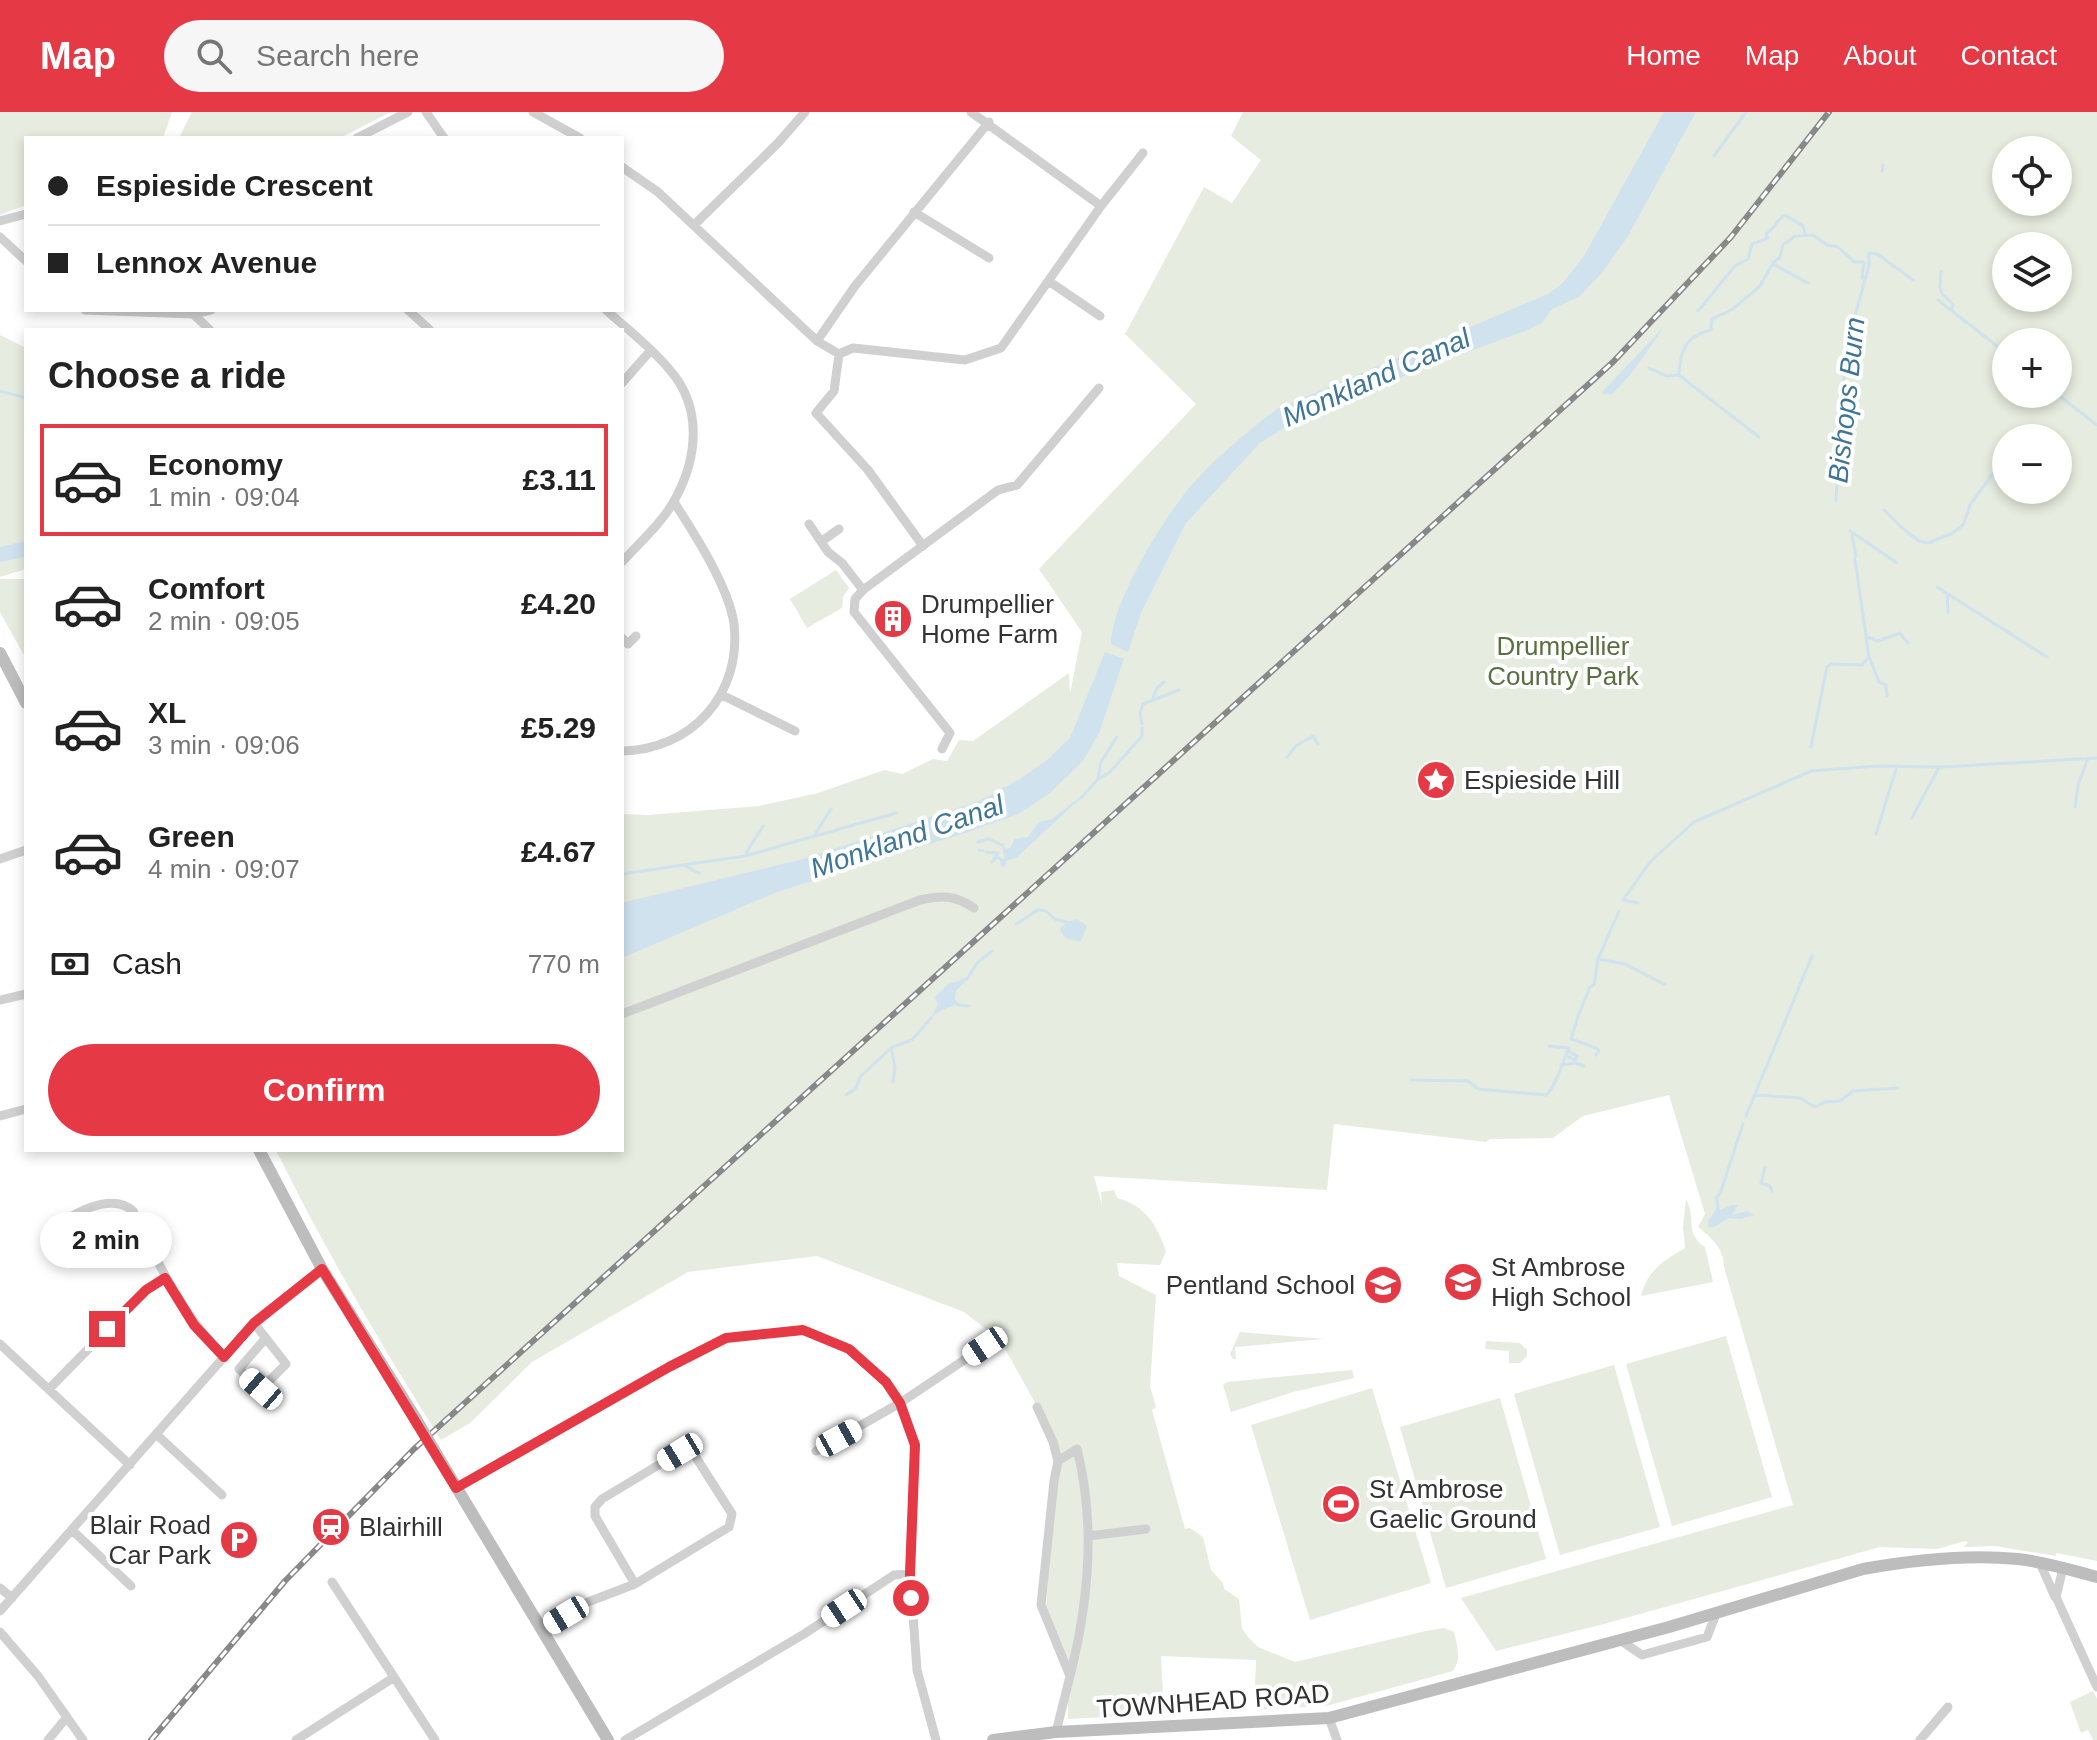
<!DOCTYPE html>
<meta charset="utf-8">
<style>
:root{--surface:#fff;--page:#f6f6f6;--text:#222;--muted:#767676;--line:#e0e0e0;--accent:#e63946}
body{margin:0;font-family:Helvetica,sans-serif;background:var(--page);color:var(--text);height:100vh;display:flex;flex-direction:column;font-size:30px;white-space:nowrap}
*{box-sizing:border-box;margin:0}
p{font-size:26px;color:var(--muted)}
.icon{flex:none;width:44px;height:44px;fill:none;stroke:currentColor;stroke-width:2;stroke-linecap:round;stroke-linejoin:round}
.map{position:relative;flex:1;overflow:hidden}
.sheet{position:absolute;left:24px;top:216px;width:600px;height:824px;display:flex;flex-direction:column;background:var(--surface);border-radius:0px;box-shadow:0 4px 12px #0003}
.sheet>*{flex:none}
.hud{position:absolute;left:24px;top:24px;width:600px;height:176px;border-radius:0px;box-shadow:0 4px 12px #0003;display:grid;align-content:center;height:176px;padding:0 24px;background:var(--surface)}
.controls{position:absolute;left:1992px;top:24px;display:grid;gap:16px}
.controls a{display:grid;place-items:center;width:80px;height:80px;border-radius:50%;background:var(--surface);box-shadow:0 4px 12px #0003;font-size:40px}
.end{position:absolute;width:36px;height:36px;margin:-18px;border:10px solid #e63946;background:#fff;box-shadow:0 0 0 4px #fff}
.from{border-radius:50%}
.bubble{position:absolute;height:56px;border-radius:28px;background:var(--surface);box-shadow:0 4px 12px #0003;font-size:26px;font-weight:800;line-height:56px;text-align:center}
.car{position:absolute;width:24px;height:48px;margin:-24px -12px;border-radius:10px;box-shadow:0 0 6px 2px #0007;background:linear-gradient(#fff 24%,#345 0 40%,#fff 0 76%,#345 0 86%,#fff 0)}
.hud b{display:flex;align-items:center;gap:28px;height:76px;font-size:30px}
.hud b+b{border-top:2px solid var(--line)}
.hud i{width:20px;height:20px;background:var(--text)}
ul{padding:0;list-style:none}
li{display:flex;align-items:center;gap:24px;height:112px;margin:0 16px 12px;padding:0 8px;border:4px solid transparent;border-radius:0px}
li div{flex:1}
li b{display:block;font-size:30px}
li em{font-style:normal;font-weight:800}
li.active{border-color:var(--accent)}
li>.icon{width:72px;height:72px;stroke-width:1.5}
h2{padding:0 24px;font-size:36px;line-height:96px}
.pay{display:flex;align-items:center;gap:20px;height:88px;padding:0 24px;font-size:30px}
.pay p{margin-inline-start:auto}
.button{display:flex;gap:16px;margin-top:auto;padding:16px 24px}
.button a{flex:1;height:92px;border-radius:48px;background:var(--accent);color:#fff;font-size:32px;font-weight:800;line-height:92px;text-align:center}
header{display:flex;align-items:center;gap:48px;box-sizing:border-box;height:112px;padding:0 40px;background:var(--accent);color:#fff}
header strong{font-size:38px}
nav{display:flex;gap:44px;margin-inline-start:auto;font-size:28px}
.search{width:560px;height:72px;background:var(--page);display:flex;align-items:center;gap:20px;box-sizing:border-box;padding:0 28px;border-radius:44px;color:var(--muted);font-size:30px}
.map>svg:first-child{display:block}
.green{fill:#e6ecdf;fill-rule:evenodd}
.water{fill:#cfe2ee}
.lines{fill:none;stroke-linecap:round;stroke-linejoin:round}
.stream{stroke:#cfe2ee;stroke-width:3}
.street{stroke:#d0d0d0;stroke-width:9}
.secondary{stroke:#bdbdbd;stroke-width:12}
.rail-casing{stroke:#888;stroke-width:6}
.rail{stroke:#fff;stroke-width:3;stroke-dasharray:9;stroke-linecap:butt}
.secondary-bridge{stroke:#bdbdbd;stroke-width:12}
.route{stroke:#e63946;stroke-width:10}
.labels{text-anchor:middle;stroke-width:8;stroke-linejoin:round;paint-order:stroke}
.poi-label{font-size:26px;fill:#333;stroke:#fff;text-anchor:start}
.park-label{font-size:26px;fill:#56703f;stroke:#fff}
.street-label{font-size:26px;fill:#333;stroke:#fff}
.water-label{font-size:28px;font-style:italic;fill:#3f7597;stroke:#fff}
</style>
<header>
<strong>Map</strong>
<div class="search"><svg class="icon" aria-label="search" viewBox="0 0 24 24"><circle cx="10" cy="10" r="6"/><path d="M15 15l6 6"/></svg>Search here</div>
<nav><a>Home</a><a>Map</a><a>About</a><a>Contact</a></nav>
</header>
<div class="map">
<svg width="2097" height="1628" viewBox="0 0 2097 1628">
<rect width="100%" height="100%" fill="#fff"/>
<!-- green -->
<path class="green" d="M 0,0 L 172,0 L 163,26 L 26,26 L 26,93 L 0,103 Z
M 192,0 L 391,0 L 340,26 L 179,26 Z
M 1243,0 L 2097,0 L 2097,1449 L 2062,1442 L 2056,1441 L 2056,1444 L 1995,1434 L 1964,1435 L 1968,1430 L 1965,1429 L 1937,1437 L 1880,1435 L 1604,1512 L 1496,1539 L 1461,1486 L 1793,1393 L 1724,1155 C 1724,1137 1712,1126 1698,1115 L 1705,1102 L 1669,983 L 1583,1004 L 1553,1026 L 1490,1027 L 1486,1030 L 1334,1012 L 1327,1078 L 1094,1064 L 1102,1094 L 1101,1080 L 1114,1078 L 1117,1086 C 1146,1094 1156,1112 1166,1139 L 1160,1153 L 1117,1151 L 1119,1164 L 1156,1183 L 1150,1274 L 1156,1295 L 1152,1298 L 1185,1417 L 1190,1416 L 1203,1425 L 1211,1458 L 1223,1471 L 1224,1477 L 1239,1487 L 1242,1516 L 1248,1525 L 1258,1535 L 1295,1550 L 1426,1519 L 1444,1516 L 1454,1520 C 1457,1533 1462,1547 1453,1559 L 1326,1594 L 1254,1598 L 1256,1548 L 1161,1544 L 1164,1602 L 1068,1607 L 1068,1554 L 1046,1497 L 1056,1328 L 1000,1228 L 964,1200 L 817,1144 L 688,1160 L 532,1250 L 470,1311 L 441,1328 C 381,1233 325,1138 276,1038 L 622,1038 L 622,702 L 647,703 L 759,694 L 818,681 L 884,658 L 902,662 L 933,647 L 947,649 L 959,628 L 973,629 L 1069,561 L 1070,582 L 1082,520 L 1039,457 L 1196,292 L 1125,222 L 1204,75 L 1232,91 L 1261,48 L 1231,24 ZM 2006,38 L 2058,38 L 2058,90 L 2006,90 ZM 2006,134 L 2058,134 L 2058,186 L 2006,186 ZM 2006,230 L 2058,230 L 2058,282 L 2006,282 ZM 2006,326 L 2058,326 L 2058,378 L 2006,378 Z
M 0,223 L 26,236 L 26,457 L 0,465 Z
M 836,458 L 849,476 L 843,485 L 842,496 L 807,516 L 790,487 Z
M 0,467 L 26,467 L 26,547 L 0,500 Z
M 1686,1087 C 1697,1109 1684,1121 1705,1135 L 1713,1170 L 1641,1184 C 1647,1159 1663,1149 1685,1136 L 1683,1115 Z
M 1240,1220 L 1324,1227 L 1235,1235 L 1236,1247 L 1233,1247 L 1230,1242 Z
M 1726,1224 L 1772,1385 L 1672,1414 L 1626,1252 Z
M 1486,1229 L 1520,1231 L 1527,1238 L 1527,1244 L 1520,1251 L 1509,1251 L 1509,1239 L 1485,1237 Z
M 1614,1253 L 1660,1415 L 1560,1443 L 1514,1282 Z
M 1352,1258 L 1354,1266 L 1293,1280 L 1231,1300 L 1223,1273 L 1227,1270 Z
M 1372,1276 L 1431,1471 L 1310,1508 L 1251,1313 Z
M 1500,1286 L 1546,1447 L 1446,1476 L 1400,1315 Z
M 2093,1579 L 2097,1587 L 2097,1628 L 2093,1628 L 2088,1618 L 2081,1621 L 2070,1590 Z"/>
<!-- water -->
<path class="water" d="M 1664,0 L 1696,0 L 1628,124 L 1601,162 L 1579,185 L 1552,197 L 1542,211 L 1525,219 L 1415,259 L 1293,310 L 1259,332 L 1186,411 L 1141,501 L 1128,540 L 1111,532 C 1112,490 1159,414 1186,380 C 1209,351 1248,319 1277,297 L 1548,182 L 1562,172 L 1584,144 Z
M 1663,216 C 1647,239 1632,264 1611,283 L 1601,281 Z
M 26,429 L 26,445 L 0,450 L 0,435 Z
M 1105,540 L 1124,547 L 1100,619 L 1083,649 L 1050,681 L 1018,702 L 968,720 L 777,780 L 622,846 L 622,791 L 807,746 L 979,689 L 1020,667 L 1048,647 L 1070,626 Z
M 1080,685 L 1082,685 L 1016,746 L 1006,749 L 1005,755 L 1001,754 L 1000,748 L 1005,747 L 1002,733 L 1007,737 L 1010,736 L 1015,727 L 1028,725 L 1039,710 L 1052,707 Z
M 1077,807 L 1087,814 L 1081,829 C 1071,829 1063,827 1060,816 L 1067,810 Z
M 967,867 L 956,879 L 955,887 L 959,892 L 942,898 L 931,906 L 938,892 L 935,885 L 948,872 Z
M 1732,1093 L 1738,1093 L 1732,1103 L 1747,1099 L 1754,1103 L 1741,1107 L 1728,1106 L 1714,1115 L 1708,1115 L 1708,1109 L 1717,1096 L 1718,1099 Z"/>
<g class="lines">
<!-- stream -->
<path class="stream" d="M 1714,44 L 1746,0
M 1882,59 L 1883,53
M 1773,152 L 1808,171
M 1940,175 L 1942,182 L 1953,192 L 1952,199 L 2006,241
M 1940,175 L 1941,159
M 1938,188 L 1952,199
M 1698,199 L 1735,154 L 1748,147 L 1752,132 L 1768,126 L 1766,122 C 1774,117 1777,107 1785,103 L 1803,114 L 1805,122
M 1649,256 L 1666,264 L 1679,263 C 1680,239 1685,224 1711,218 L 1712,207 L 1733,197 L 1760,174 L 1773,151 L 1780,145 L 1783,133 L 1795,124 L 1813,123 L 1827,133 L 1838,135 L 1854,150 L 1864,150 L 1862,166 L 1866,166
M 1680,264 L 1759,325
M 0,279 L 26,286
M 2057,282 L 2097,313
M 1836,388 L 1846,235 L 1869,154 L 1869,141 L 1877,142 L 1913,168
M 1884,398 L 1900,414
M 1900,414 L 1919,429 L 1928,431 L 1951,422 L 1963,413 L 1970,393 L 1994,360
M 1850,419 L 1897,451
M 1852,424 L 1856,444
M 1937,475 L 2047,545
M 1947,481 L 1948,500
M 1867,525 L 1878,529 L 1900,521 L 1908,531
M 1870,547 L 1879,570 L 1886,573 L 1887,584
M 1153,586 L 1157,576 L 1164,570
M 1142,612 L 1140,601 L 1143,592 L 1179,578
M 1811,635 L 1827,555 L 1831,552 L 1862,553 L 1869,545 L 1855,447
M 1287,645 L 1296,634 L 1313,624 L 1318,632
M 1941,655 L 2097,646
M 1098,667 L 1101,650 L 1117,625
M 1081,686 L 1098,667 L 1110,660 L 1142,624 L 1142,616
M 2075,695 L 2078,673 L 2088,646
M 1876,722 L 1897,654
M 814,724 L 831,697
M 978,730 L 989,727 L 1002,733
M 979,738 L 983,739
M 986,740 L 998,741 L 992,750 L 997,745 L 1002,748
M 746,741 L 763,714
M 683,753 L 745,744 L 896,701
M 622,762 L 683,753 L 699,761
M 1638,791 L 1623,788 L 1650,750 L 1694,710 L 1811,659 L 1877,654 L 1939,655 L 1912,706
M 1016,812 L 1038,798 L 1046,799 L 1055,807 L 1067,810
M 1598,847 L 1625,852 L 1664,872
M 962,868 L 967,867 L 977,851 L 992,839
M 958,893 L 969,894
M 1579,902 L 1590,875 L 1594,873 L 1598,847 L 1619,799
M 1578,904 L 1571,927 L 1596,936 L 1599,939 L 1596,943
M 891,936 L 895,955 L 893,970
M 1567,944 L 1575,948 L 1577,944 L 1568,939
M 1561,953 L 1576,951 L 1584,954
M 1411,968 L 1468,969 L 1478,977 L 1546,983 C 1555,976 1563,949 1569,936 L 1549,934
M 846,983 L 855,977 L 861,964 L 891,936 L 913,927 L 931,906
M 1756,983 L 1800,986 L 1815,995 L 1825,990 L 1840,989 L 1853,979 L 1897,976
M 1746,1004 L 1812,844
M 1765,1055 L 1761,1071 L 1770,1074 L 1772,1080
M 1718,1099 L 1717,1085 L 1720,1082 L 1743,1012"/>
<!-- street -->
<path class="street" d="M 426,0 L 444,26
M 533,0 L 580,26
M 971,0 L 1101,94
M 357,26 L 408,0
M 622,55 L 658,80 L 817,229 L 839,242 L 853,236 L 965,248 L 1001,236 L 1101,94 L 1143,41
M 914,100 L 989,146
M 0,109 L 26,102
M 694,113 L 778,31 L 805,0
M 0,125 L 26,149
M 1050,170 L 1100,204
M 85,198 L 193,202 L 211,198
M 408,198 L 430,218
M 606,198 C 627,217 651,235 669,257 C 703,295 698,346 674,389 C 662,411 639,431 622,450
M 193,202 L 210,218
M 817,229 L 855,174 L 989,10
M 839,242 L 834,279 L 816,301 L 868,358 L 923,434
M 622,271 L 651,238
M 809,412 L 828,440 L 842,451 L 863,478 L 998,378 L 1017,373 L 1099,276
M 822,429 L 839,417
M 863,478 L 855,487 L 854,500 L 950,621 L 942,637
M 622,526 L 628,532 L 636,524
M 722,583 L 795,619
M 622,639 C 691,638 742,583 734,512 C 729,475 694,421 674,390
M 0,747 L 26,738
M 0,888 L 26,882
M 622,902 L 920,788 C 941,783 955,783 974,796
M 0,1004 L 26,997
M 68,1120 L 69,1106 C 86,1095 116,1083 133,1099 C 158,1152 182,1202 224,1245
M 254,1211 L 286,1252 L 261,1277 L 239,1257 L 265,1227
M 0,1232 L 130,1353
M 49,1277 L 146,1178 L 165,1166
M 1037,1295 L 1053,1330 L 1058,1349 L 1054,1369 L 1041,1493 L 1070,1564 L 1056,1620
M 156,1322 L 222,1383
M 816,1339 L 900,1291 L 985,1234
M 1058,1349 L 1077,1337 C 1096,1412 1089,1489 1070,1564
M 456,1376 L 669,1255 L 726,1226 L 803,1218 L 849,1237 L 886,1270 L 900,1291 L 915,1333 L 910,1462 L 917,1558 L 936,1628
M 72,1418 L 131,1474
M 1088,1424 L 1146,1417
M 2040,1451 L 2055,1485
M 2063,1456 L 2056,1485 L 2097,1575
M 332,1470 L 435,1628
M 0,1476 L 12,1486
M 0,1499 L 254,1211 L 322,1157
M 543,1516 L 588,1490 L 635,1472 L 729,1415 L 732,1402 L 692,1339 L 680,1340 L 602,1387 L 595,1395 L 595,1404 L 635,1472
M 0,1520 L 38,1564 L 83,1628
M 1620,1528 L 1642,1543 L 1707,1525 L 1716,1502
M 1329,1606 L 1337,1628
M 48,1628 L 67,1605
M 296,1628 L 393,1566
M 625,1628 L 804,1522 L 894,1463 L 910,1462
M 1920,1628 L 1948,1595"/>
<!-- secondary -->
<path class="secondary" d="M 0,541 L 26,591
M 259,1038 L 322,1157 L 416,1307
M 434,1338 L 608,1628
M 993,1628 L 1056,1620 L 1329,1606 L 1669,1515 L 1863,1457 C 1913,1448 1967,1442 2018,1447 C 2045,1450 2071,1458 2097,1465"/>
<defs>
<path id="rail" d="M 151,1628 L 285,1469 L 414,1337 L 1613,250 L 1731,125 L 1829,0"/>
</defs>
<!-- rail casing -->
<use href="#rail" class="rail-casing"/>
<!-- rail -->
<use href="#rail" class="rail"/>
<!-- secondary-bridge -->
<path class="secondary-bridge" d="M 416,1307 L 434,1338"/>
</g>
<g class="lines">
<!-- route -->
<path class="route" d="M 107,1217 L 146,1178 L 165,1166 L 194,1213 L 224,1245 L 254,1211 L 322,1157 L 456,1376 L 669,1255 L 726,1226 L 803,1218 L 849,1237 L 886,1270 L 900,1291 L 915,1333 L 910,1462 L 911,1486"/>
</g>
<!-- icons -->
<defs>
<symbol id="building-disc" viewBox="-11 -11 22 22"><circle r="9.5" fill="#e63946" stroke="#fff"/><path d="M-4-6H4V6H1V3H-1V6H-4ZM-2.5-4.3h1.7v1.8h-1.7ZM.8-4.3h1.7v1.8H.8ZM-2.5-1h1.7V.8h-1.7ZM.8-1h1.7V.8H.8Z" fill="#fff"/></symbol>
<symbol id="sight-disc" viewBox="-11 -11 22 22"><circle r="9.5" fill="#e63946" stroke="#fff"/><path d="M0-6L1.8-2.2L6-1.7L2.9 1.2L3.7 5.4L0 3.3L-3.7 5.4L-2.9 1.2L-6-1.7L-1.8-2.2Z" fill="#fff"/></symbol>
<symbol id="school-disc" viewBox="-11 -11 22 22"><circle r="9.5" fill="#e63946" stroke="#fff"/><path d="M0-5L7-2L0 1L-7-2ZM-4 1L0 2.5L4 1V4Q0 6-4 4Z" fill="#fff"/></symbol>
<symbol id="stadium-disc" viewBox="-11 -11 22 22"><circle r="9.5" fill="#e63946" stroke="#fff"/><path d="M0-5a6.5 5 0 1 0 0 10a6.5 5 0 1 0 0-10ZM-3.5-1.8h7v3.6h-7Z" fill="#fff"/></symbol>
<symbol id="station-disc" viewBox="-11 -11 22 22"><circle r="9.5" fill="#e63946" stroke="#fff"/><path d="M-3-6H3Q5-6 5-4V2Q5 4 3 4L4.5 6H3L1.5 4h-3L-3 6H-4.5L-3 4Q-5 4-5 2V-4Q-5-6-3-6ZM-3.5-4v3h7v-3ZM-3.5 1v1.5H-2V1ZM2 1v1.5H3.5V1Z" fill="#fff"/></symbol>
<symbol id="parking-disc" viewBox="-11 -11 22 22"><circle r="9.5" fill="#e63946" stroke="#fff"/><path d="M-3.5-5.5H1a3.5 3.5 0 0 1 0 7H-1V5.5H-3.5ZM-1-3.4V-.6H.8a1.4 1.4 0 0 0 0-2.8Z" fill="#fff"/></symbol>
</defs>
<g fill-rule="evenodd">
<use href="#building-disc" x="871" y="485" width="44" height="44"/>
<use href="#sight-disc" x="1414" y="646" width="44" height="44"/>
<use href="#school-disc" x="1441" y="1148" width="44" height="44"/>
<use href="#school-disc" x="1361" y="1151" width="44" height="44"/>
<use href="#stadium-disc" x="1319" y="1370" width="44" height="44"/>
<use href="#station-disc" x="309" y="1393" width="44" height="44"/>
<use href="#parking-disc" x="217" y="1406" width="44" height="44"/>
</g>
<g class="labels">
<!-- poi labels -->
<g class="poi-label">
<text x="921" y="501">Drumpellier<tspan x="921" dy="30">Home Farm</tspan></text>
<text x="1464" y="677">Espieside Hill</text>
<text x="1491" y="1164">St Ambrose<tspan x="1491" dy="30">High School</tspan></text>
<text x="1355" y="1182" text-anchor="end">Pentland School</text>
<text x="1369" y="1386">St Ambrose<tspan x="1369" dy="30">Gaelic Ground</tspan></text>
<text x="211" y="1422" text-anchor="end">Blair Road<tspan x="211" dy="30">Car Park</tspan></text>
<text x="359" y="1424">Blairhill</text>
</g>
<!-- park labels -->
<g class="park-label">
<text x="1563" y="543">Drumpellier<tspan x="1563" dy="30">Country Park</tspan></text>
</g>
<!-- street labels -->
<g class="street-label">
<text transform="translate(1213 1589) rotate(-4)" y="9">TOWNHEAD ROAD</text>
</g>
<!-- water labels -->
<g class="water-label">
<text transform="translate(1376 265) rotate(-24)" y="10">Monkland Canal</text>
<text transform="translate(1846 288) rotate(-84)" y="10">Bishops Burn</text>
<text transform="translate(907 724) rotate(-19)" y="10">Monkland Canal</text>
</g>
</g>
</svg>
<div class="controls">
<a><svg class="icon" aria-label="locate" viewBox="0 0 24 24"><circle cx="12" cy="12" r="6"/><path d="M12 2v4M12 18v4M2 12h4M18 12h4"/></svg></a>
<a><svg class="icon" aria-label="layers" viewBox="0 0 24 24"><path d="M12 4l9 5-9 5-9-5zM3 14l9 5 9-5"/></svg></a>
<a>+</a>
<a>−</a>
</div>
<i class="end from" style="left:911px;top:1486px"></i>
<i class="end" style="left:107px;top:1217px"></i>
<div class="bubble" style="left:40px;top:1100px;width:132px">2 min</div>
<i class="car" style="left:985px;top:1234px;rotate:236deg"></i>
<i class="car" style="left:261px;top:1277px;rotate:311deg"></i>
<i class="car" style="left:839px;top:1326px;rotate:61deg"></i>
<i class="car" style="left:680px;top:1340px;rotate:239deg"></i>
<i class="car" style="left:844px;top:1496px;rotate:237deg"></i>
<i class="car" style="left:566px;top:1503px;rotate:239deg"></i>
<div class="hud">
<b><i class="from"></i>Espieside Crescent</b>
<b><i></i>Lennox Avenue</b>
</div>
<section class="sheet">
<h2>Choose a ride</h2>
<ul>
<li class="active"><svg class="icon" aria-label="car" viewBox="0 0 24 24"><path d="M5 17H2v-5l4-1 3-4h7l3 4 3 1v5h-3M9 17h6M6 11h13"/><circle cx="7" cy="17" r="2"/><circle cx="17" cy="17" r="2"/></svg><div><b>Economy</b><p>1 min · 09:04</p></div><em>£3.11</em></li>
<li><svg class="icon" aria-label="car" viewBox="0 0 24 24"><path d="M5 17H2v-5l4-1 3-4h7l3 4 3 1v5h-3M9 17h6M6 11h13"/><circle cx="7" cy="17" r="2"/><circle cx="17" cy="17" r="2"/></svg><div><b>Comfort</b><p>2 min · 09:05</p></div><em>£4.20</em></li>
<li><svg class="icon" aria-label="car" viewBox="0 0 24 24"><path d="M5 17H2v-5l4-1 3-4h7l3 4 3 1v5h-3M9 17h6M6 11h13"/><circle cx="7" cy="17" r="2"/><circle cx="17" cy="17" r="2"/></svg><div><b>XL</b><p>3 min · 09:06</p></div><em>£5.29</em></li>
<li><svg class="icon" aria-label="car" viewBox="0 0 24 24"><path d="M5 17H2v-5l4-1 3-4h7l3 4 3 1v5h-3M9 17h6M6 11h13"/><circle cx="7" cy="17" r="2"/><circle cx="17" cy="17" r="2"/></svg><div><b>Green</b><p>4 min · 09:07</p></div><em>£4.67</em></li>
</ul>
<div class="pay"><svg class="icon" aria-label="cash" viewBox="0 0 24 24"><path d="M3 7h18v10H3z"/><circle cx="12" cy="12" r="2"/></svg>Cash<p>770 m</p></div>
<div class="button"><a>Confirm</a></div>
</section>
</div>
